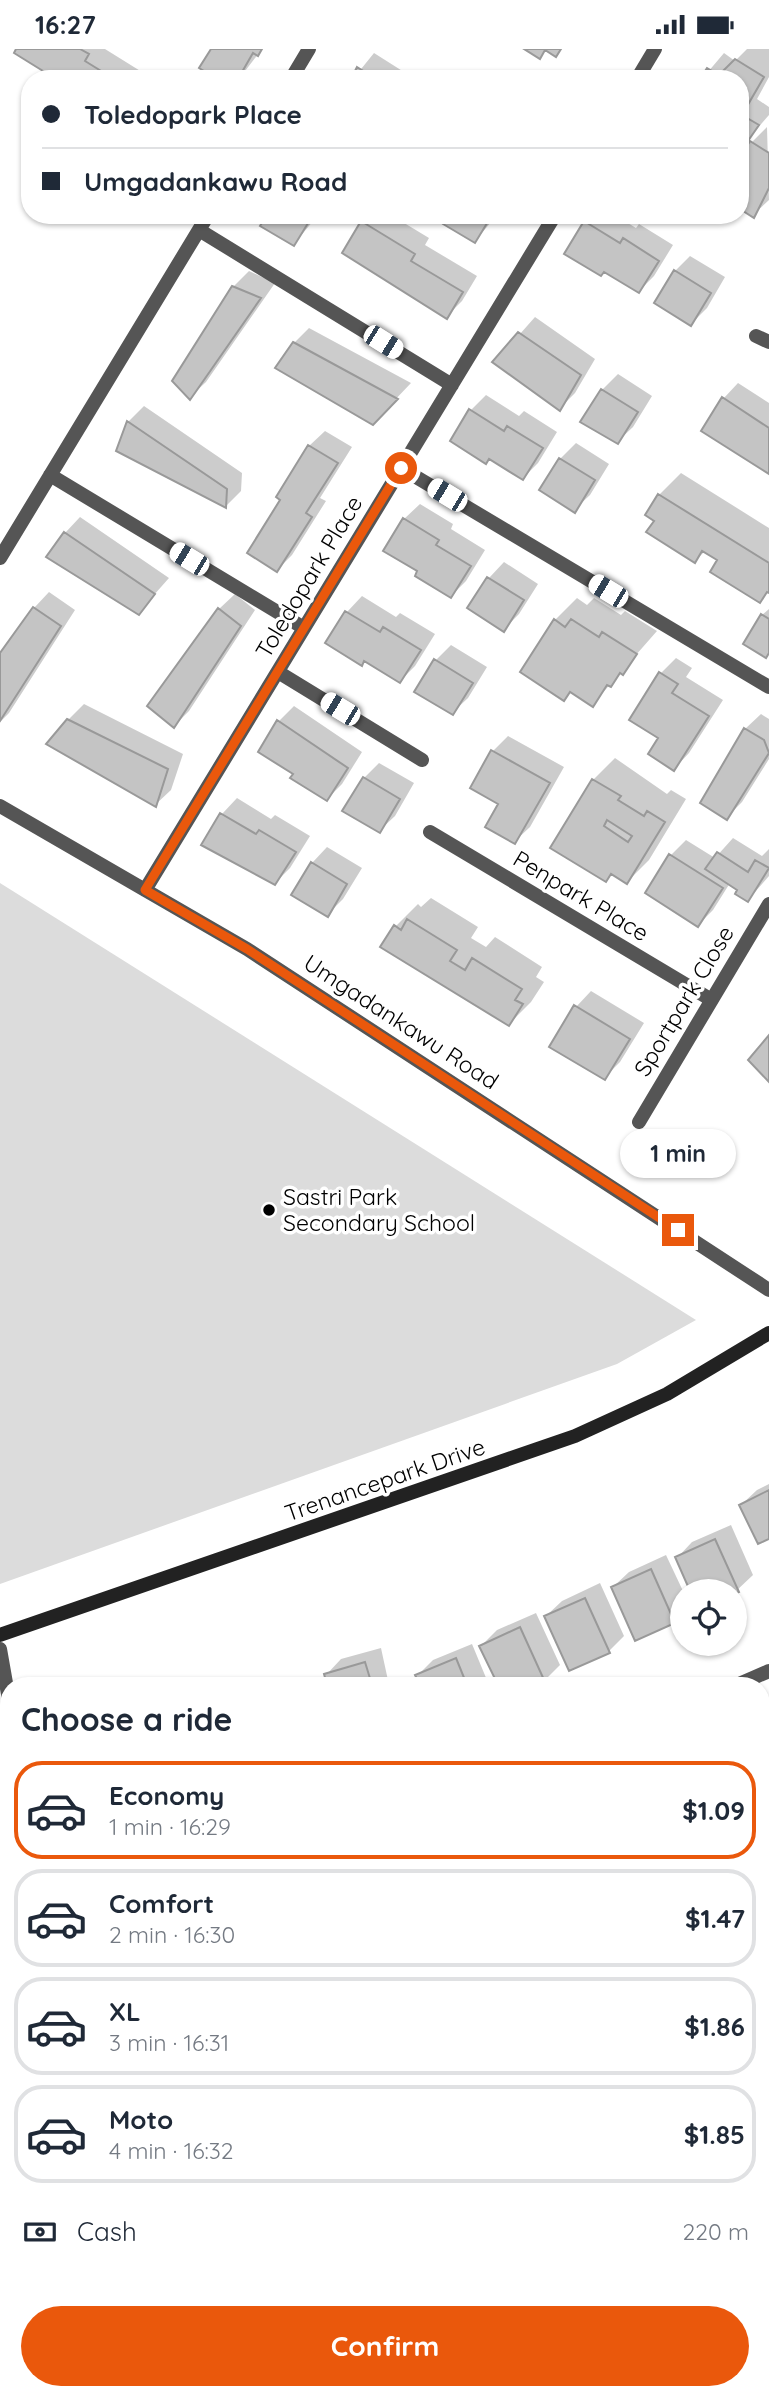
<!DOCTYPE html>
<meta charset="utf-8">
<style>
:root{--surface:#fff;--page:#f2f2f3;--text:#1f2937;--muted:#747a83;--line:#e0e1e3;--accent:#ea580c}
body{margin:0;font-family:Quicksand,sans-serif;background:var(--page);color:var(--text);height:100vh;display:flex;flex-direction:column;font-size:26px;white-space:nowrap}
*{box-sizing:border-box;margin:0}
p{font-size:23px;color:var(--muted)}
.icon{flex:none;width:38px;height:38px;fill:none;stroke:currentColor;stroke-width:2;stroke-linecap:round;stroke-linejoin:round}
.map{position:relative;flex:1;overflow:hidden}
.sheet{position:absolute;left:0px;top:1628px;width:770px;height:723px;display:flex;flex-direction:column;background:var(--surface);border-radius:28px 28px 0 0;box-shadow:0 2px 5px #0004}
.sheet>*{flex:none}
.top-card{position:absolute;left:21px;top:21px;width:728px;height:154px;border-radius:28px;box-shadow:0 2px 5px #0004;display:grid;align-content:center;height:154px;padding:0 21px;background:var(--surface)}
.buttons{position:absolute;left:670px;top:1530px;display:grid;gap:14px}
.buttons a{display:grid;place-items:center;width:77px;height:77px;border-radius:50%;background:var(--surface);box-shadow:0 2px 5px #0004;font-size:35px}
.end{position:absolute;width:32px;height:32px;margin:-16px;border:9px solid #ea580c;background:#fff;box-shadow:0 0 0 4px #fff}
.from{border-radius:50%}
.bubble{position:absolute;height:49px;border-radius:24px;background:var(--surface);box-shadow:0 2px 5px #0004;font-size:23px;font-weight:700;line-height:49px;text-align:center}
.car{position:absolute;width:21px;height:42px;margin:-21px -10px;border-radius:9px;box-shadow:0 0 5px 2px #0007;background:linear-gradient(#fff 24%,#345 0 40%,#fff 0 76%,#345 0 86%,#fff 0)}
.top-card b{display:flex;align-items:center;gap:24px;height:66px;font-size:26px}
.top-card b+b{border-top:2px solid var(--line)}
.top-card i{width:18px;height:18px;background:var(--text)}
ul{padding:0;list-style:none}
li{display:flex;align-items:center;gap:21px;height:98px;margin:0 14px 10px;padding:0 7px;border:4px solid var(--line);border-radius:28px}
li div{flex:1}
li b{display:block;font-size:26px}
li em{font-style:normal;font-weight:700}
li.active{border-color:var(--accent)}
li>.icon{width:63px;height:63px;stroke-width:1.5}
h2{padding:0 21px;font-size:32px;line-height:84px}
.pay{display:flex;align-items:center;gap:18px;height:77px;padding:0 21px;font-size:26px}
.pay p{margin-inline-start:auto}
.primary-button{display:flex;gap:14px;margin-top:auto;padding:14px 21px}
.primary-button a{flex:1;height:80px;border-radius:42px;background:var(--accent);color:#fff;font-size:28px;font-weight:700;line-height:80px;text-align:center}
.status{display:flex;justify-content:space-between;align-items:center;height:49px;padding:0 35px;background:var(--surface);direction:ltr}
.status svg{height:19px;fill:currentColor}
.map>svg:first-child{display:block}
.green{fill:#dcdcdc}
.shadow{fill:#0003}
.building{fill:#c4c4c4;stroke:#999;stroke-width:2;fill-rule:evenodd}
.lines{fill:none;stroke-linecap:round;stroke-linejoin:round}
.street{stroke:#555;stroke-width:14}
.secondary{stroke:#222;stroke-width:14}
.route{stroke:#ea580c;stroke-width:9}
.poi-dot{fill:#000;stroke:#fff;stroke-width:2.5}
.labels{text-anchor:middle;stroke-width:7;stroke-linejoin:round;paint-order:stroke}
.street-label{font-size:23px;fill:#000;stroke:#fff}
.poi-label{font-size:23px;fill:#000;stroke:#fff;text-anchor:start}
</style>
<div class="status"><b>16:27</b><svg viewBox="0 0 49 12"><path d="M0 12V9h3v3zM5 12V6h3v6zM10 12V3h3v9zM15 12V0h3v12zM26 1h20v11H26zM47 4h2v5h-2z"/></svg></div>
<div class="map">
<svg width="769" height="2349" viewBox="0 0 769 2349">
<rect width="100%" height="100%" fill="#fff"/>
<!-- green -->
<path class="green" d="M 0,834 L 696,1271 L 617,1315 L 0,1535 Z"/>
<!-- shadow -->
<path class="shadow" d="M 18,0 L 105,0 L 150,28 L 58,30 Z
M 214,0 L 262,0 L 239,30 L 196,30 L 205,21 Z
M 747,0 L 769,0 L 769,28 L 757,50 L 769,58 L 769,66 L 748,90 L 740,85 L 740,30 L 702,30 L 724,4 L 735,12 Z
M 374,4 L 404,23 L 400,30 L 353,30 Z
M 767,78 L 769,151 L 753,166 L 751,94 Z
M 269,166 L 318,166 L 294,195 Z
M 370,166 L 391,166 L 429,189 L 425,196 L 477,227 L 462,252 L 446,268 L 362,173 Z
M 450,166 L 497,166 L 475,192 Z
M 593,166 L 615,166 L 636,179 L 639,175 L 673,196 L 654,227 L 639,242 L 586,173 Z
M 690,207 L 725,228 L 707,259 L 691,275 L 675,222 Z
M 249,222 L 275,234 L 206,333 L 190,348 L 233,238 Z
M 535,268 L 595,310 L 575,344 L 560,359 L 495,313 Z
M 309,279 L 411,334 L 373,374 L 294,294 Z
M 618,325 L 652,347 L 633,378 L 617,393 L 583,372 L 602,341 Z
M 738,334 L 769,354 L 769,422 L 723,350 Z
M 486,346 L 519,367 L 524,362 L 557,383 L 538,414 L 523,429 L 452,391 L 471,361 Z
M 144,357 L 242,424 L 241,442 L 226,457 L 118,402 L 128,373 Z
M 325,382 L 352,398 L 320,449 L 326,452 L 292,506 L 277,521 L 309,397 Z
M 576,394 L 609,415 L 590,446 L 574,461 L 541,441 L 560,410 Z
M 681,424 L 769,479 L 769,542 L 760,552 L 719,511 L 705,502 L 695,512 L 659,446 Z
M 420,455 L 453,475 L 451,480 L 485,501 L 466,532 L 451,547 L 420,521 L 404,470 Z
M 80,468 L 169,529 L 138,564 L 65,484 Z
M 504,513 L 538,535 L 519,565 L 504,580 L 469,559 L 489,529 Z
M 49,543 L 75,561 L 9,664 L 0,673 L 0,607 L 34,559 Z
M 235,545 L 255,561 L 189,662 L 174,677 L 219,560 Z
M 362,547 L 396,568 L 400,564 L 435,585 L 415,617 L 400,632 L 366,611 L 362,614 L 328,593 L 347,563 Z
M 577,549 L 587,556 L 594,549 L 621,566 L 625,562 L 657,582 L 592,656 L 571,642 L 564,650 L 555,571 Z
M 769,560 L 769,604 L 762,566 Z
M 451,596 L 487,618 L 468,649 L 452,664 L 436,611 Z
M 676,609 L 692,619 L 686,628 L 723,651 L 689,704 L 674,720 L 661,688 L 661,624 Z
M 84,655 L 183,705 L 171,741 L 155,756 L 68,671 Z
M 294,657 L 362,703 L 342,735 L 327,750 L 296,724 L 279,672 Z
M 761,665 L 769,670 L 769,710 L 742,753 L 727,768 L 745,680 Z
M 508,687 L 564,718 L 530,778 L 514,793 L 500,754 L 493,702 Z
M 615,709 L 667,745 L 671,741 L 686,750 L 649,811 L 627,833 L 613,824 L 606,831 L 593,731 Z
M 379,714 L 414,734 L 395,767 L 379,782 L 364,729 Z
M 237,749 L 271,770 L 275,766 L 310,787 L 290,819 L 275,834 L 203,795 L 222,765 Z
M 733,789 L 762,807 L 769,800 L 769,827 L 748,851 L 730,834 L 713,861 L 698,876 L 647,843 L 671,806 L 686,791 L 715,809 Z
M 327,798 L 362,819 L 343,850 L 327,866 L 312,814 Z
M 431,849 L 478,878 L 471,889 L 486,898 L 495,888 L 542,918 L 536,928 L 544,933 L 531,953 L 509,975 L 396,877 L 418,855 L 421,858 Z
M 591,942 L 644,974 L 620,1013 L 604,1029 L 576,958 Z
M 769,1435 L 769,1488 L 741,1456 L 757,1441 Z
M 731,1476 L 753,1526 L 735,1543 L 677,1509 L 692,1493 Z
M 666,1506 L 683,1542 L 682,1564 L 674,1572 L 613,1538 L 629,1523 Z
M 600,1534 L 624,1587 L 609,1602 L 546,1567 L 562,1552 Z
M 536,1564 L 560,1616 L 544,1632 L 534,1636 L 499,1636 L 481,1597 L 497,1581 Z
M 472,1595 L 489,1636 L 421,1636 L 417,1627 L 433,1611 Z
M 381,1599 L 389,1636 L 329,1636 L 326,1626 L 341,1610 Z
M 761,1705 L 769,1707 L 769,1772 L 761,1780 Z
M 761,1800 L 769,1802 L 769,1843 L 761,1851 Z
M 0,1961 L 3,1981 L 0,1985 Z
M 9,2023 L 9,2220 L 0,2222 L 0,2024 Z
M 769,2064 L 769,2130 L 761,2118 L 761,2072 Z
M 9,2241 L 9,2342 L 55,2342 L 57,2349 L 0,2349 L 0,2242 Z
M 191,2342 L 292,2342 L 285,2349 L 192,2349 Z
M 534,2342 L 604,2342 L 598,2349 L 528,2349 Z"/>
<!-- building -->
<path class="building" d="M 16,0 L 80,0 L 89,5 L 85,12 L 114,30 L 56,30 L 14,4 Z
M 211,0 L 262,0 L 258,7 L 253,4 L 238,30 L 217,30 L 199,19 Z
M 524,0 L 561,0 L 556,8 L 545,1 L 540,10 Z
M 735,10 L 764,28 L 742,66 L 759,76 L 748,92 L 740,87 L 740,30 L 700,30 L 707,19 L 719,26 Z
M 357,18 L 376,30 L 351,30 Z
M 750,92 L 769,104 L 769,139 L 754,169 L 740,160 L 740,109 Z
M 267,166 L 313,166 L 294,197 L 260,177 Z
M 448,166 L 492,166 L 475,194 L 443,175 Z
M 361,172 L 415,205 L 411,212 L 463,243 L 447,270 L 342,204 Z
M 584,172 L 620,194 L 623,189 L 659,212 L 639,244 L 604,223 L 601,227 L 564,205 Z
M 674,221 L 711,244 L 691,277 L 654,254 Z
M 232,237 L 261,249 L 190,351 L 172,332 Z
M 518,283 L 581,326 L 560,362 L 492,313 Z
M 293,293 L 398,350 L 373,376 L 275,319 Z
M 601,340 L 638,363 L 618,395 L 580,373 Z
M 722,348 L 769,379 L 769,425 L 701,382 Z
M 469,360 L 504,382 L 507,377 L 543,399 L 523,431 L 489,410 L 486,415 L 450,392 Z
M 127,372 L 227,440 L 226,459 L 116,402 Z
M 308,396 L 338,414 L 306,464 L 312,468 L 277,523 L 247,504 L 280,451 L 276,448 Z
M 559,409 L 595,431 L 575,464 L 539,441 Z
M 658,445 L 769,514 L 769,544 L 767,543 L 760,554 L 710,523 L 717,511 L 702,502 L 695,514 L 646,483 L 654,472 L 645,466 Z
M 403,469 L 439,491 L 436,496 L 471,517 L 451,549 L 415,527 L 417,522 L 383,502 Z
M 64,483 L 155,545 L 139,566 L 46,508 Z
M 487,528 L 524,551 L 504,583 L 467,559 Z
M 33,558 L 61,577 L 0,672 L 0,604 Z
M 218,559 L 241,577 L 174,679 L 147,657 Z
M 345,562 L 380,583 L 383,578 L 421,601 L 400,634 L 364,612 L 362,617 L 325,594 Z
M 761,565 L 769,570 L 769,604 L 766,609 L 743,595 Z
M 554,570 L 565,578 L 571,570 L 599,588 L 602,583 L 637,605 L 623,626 L 620,624 L 611,638 L 607,636 L 593,658 L 570,643 L 564,652 L 520,623 Z
M 434,610 L 473,634 L 453,666 L 414,643 Z
M 659,623 L 678,635 L 672,644 L 709,667 L 674,722 L 648,705 L 658,689 L 629,671 Z
M 67,670 L 168,720 L 156,758 L 46,695 Z
M 277,671 L 348,719 L 327,752 L 290,729 L 293,725 L 258,703 Z
M 744,679 L 764,691 L 769,704 L 727,771 L 700,754 Z
M 491,701 L 550,734 L 515,795 L 485,778 L 498,755 L 470,739 Z
M 363,728 L 400,750 L 380,784 L 342,762 Z
M 592,730 L 621,747 L 618,751 L 644,767 L 647,762 L 665,773 L 627,835 L 611,825 L 606,833 L 550,799 ZM 607,771 L 632,787 L 628,793 L 604,777 Z
M 220,764 L 256,785 L 259,781 L 296,803 L 275,836 L 201,796 Z
M 717,803 L 748,823 L 755,811 L 769,819 L 748,853 L 735,845 L 737,841 L 705,820 Z
M 669,805 L 723,839 L 698,878 L 645,844 Z
M 311,813 L 347,835 L 328,868 L 291,846 Z
M 407,870 L 457,901 L 450,912 L 465,921 L 472,909 L 522,940 L 515,951 L 523,955 L 509,977 L 380,898 L 394,876 L 401,881 Z
M 574,956 L 630,990 L 605,1031 L 549,998 Z
M 769,986 L 769,1033 L 748,1011 Z
M 769,1441 L 769,1490 L 758,1495 L 739,1456 Z
M 715,1490 L 739,1543 L 735,1545 L 735,1542 L 690,1542 L 675,1508 Z
M 651,1520 L 675,1574 L 635,1592 L 611,1538 Z
M 585,1549 L 610,1604 L 569,1622 L 544,1567 Z
M 520,1578 L 545,1633 L 538,1636 L 498,1636 L 479,1597 Z
M 456,1609 L 467,1636 L 420,1636 L 415,1626 Z
M 365,1613 L 372,1636 L 327,1636 L 324,1625 Z
M 761,1723 L 769,1725 L 761,1778 Z
M 0,2048 L 0,2051 L 9,2050 L 9,2084 L 0,2086 Z
M 761,2075 L 769,2077 L 769,2132 L 761,2121 Z
M 9,2086 L 9,2137 L 0,2139 L 0,2088 Z
M 7,2138 L 9,2222 L 0,2224 L 0,2139 Z
M 769,2237 L 769,2302 L 761,2296 L 761,2248 Z
M 9,2261 L 9,2342 L 34,2342 L 35,2349 L 0,2349 L 0,2263 Z
M 189,2342 L 284,2342 L 285,2349 L 190,2349 Z
M 532,2342 L 597,2342 L 601,2346 L 598,2349 L 526,2349 Z"/>
<g class="lines">
<!-- street -->
<path class="street" d="M 291,30 L 309,0
M 637,30 L 655,0
M 199,181 L 452,336
M 756,287 L 769,293
M 401,419 L 769,638
M 50,426 L 304,579
M 0,509 L 208,166
M 278,623 L 422,711
M 0,757 L 247,900 L 769,1241
M 430,783 L 710,950
M 145,841 L 555,166
M 639,1073 L 769,855
M 0,1600 L 9,1651
M 737,1636 L 769,1622
M 127,2342 L 128,2349
M 483,2342 L 485,2349"/>
<!-- secondary -->
<path class="secondary" d="M 0,1586 L 575,1387 L 667,1345 L 769,1284"/>
</g>
<g class="lines">
<!-- route -->
<path class="route" d="M 401,419 L 145,841 L 247,900 L 678,1181"/>
</g>
<!-- markers -->
<circle class="poi-dot" cx="269" cy="1161" r="7"/>
<g class="labels">
<!-- street labels -->
<g class="street-label">
<text transform="translate(309 528) rotate(-59)" y="8">Toledopark Place</text>
<text transform="translate(581 847) rotate(31)" y="8">Penpark Place</text>
<text transform="translate(684 952) rotate(-59)" y="8">Sportpark Close</text>
<text transform="translate(401 973) rotate(33)" y="8">Umgadankawu Road</text>
<text transform="translate(385 1431) rotate(-19)" y="8">Trenancepark Drive</text>
</g>
<!-- poi labels -->
<g class="poi-label">
<text x="283" y="1156">Sastri Park<tspan x="283" dy="26">Secondary School</tspan></text>
</g>
</g>
</svg>
<div class="buttons">
<a><svg class="icon" aria-label="locate" viewBox="0 0 24 24"><circle cx="12" cy="12" r="6"/><path d="M12 2v4M12 18v4M2 12h4M18 12h4"/></svg></a>
</div>
<i class="end from" style="left:401px;top:419px"></i>
<i class="end" style="left:678px;top:1181px"></i>
<div class="bubble" style="left:620px;top:1080px;width:116px">1 min</div>
<i class="car" style="left:383px;top:293px;rotate:122deg"></i>
<i class="car" style="left:447px;top:446px;rotate:301deg"></i>
<i class="car" style="left:189px;top:510px;rotate:301deg"></i>
<i class="car" style="left:608px;top:542px;rotate:301deg"></i>
<i class="car" style="left:340px;top:660px;rotate:301deg"></i>
<div class="top-card">
<b><i class="from"></i>Toledopark Place</b>
<b><i></i>Umgadankawu Road</b>
</div>
<section class="sheet">
<h2>Choose a ride</h2>
<ul>
<li class="active"><svg class="icon" aria-label="car" viewBox="0 0 24 24"><path d="M5 17H2v-5l4-1 3-4h7l3 4 3 1v5h-3M9 17h6M6 11h13"/><circle cx="7" cy="17" r="2"/><circle cx="17" cy="17" r="2"/></svg><div><b>Economy</b><p>1 min · 16:29</p></div><em>$1.09</em></li>
<li><svg class="icon" aria-label="car" viewBox="0 0 24 24"><path d="M5 17H2v-5l4-1 3-4h7l3 4 3 1v5h-3M9 17h6M6 11h13"/><circle cx="7" cy="17" r="2"/><circle cx="17" cy="17" r="2"/></svg><div><b>Comfort</b><p>2 min · 16:30</p></div><em>$1.47</em></li>
<li><svg class="icon" aria-label="car" viewBox="0 0 24 24"><path d="M5 17H2v-5l4-1 3-4h7l3 4 3 1v5h-3M9 17h6M6 11h13"/><circle cx="7" cy="17" r="2"/><circle cx="17" cy="17" r="2"/></svg><div><b>XL</b><p>3 min · 16:31</p></div><em>$1.86</em></li>
<li><svg class="icon" aria-label="car" viewBox="0 0 24 24"><path d="M5 17H2v-5l4-1 3-4h7l3 4 3 1v5h-3M9 17h6M6 11h13"/><circle cx="7" cy="17" r="2"/><circle cx="17" cy="17" r="2"/></svg><div><b>Moto</b><p>4 min · 16:32</p></div><em>$1.85</em></li>
</ul>
<div class="pay"><svg class="icon" aria-label="cash" viewBox="0 0 24 24"><path d="M3 7h18v10H3z"/><circle cx="12" cy="12" r="2"/></svg>Cash<p>220 m</p></div>
<div class="primary-button"><a>Confirm</a></div>
</section>
</div>
